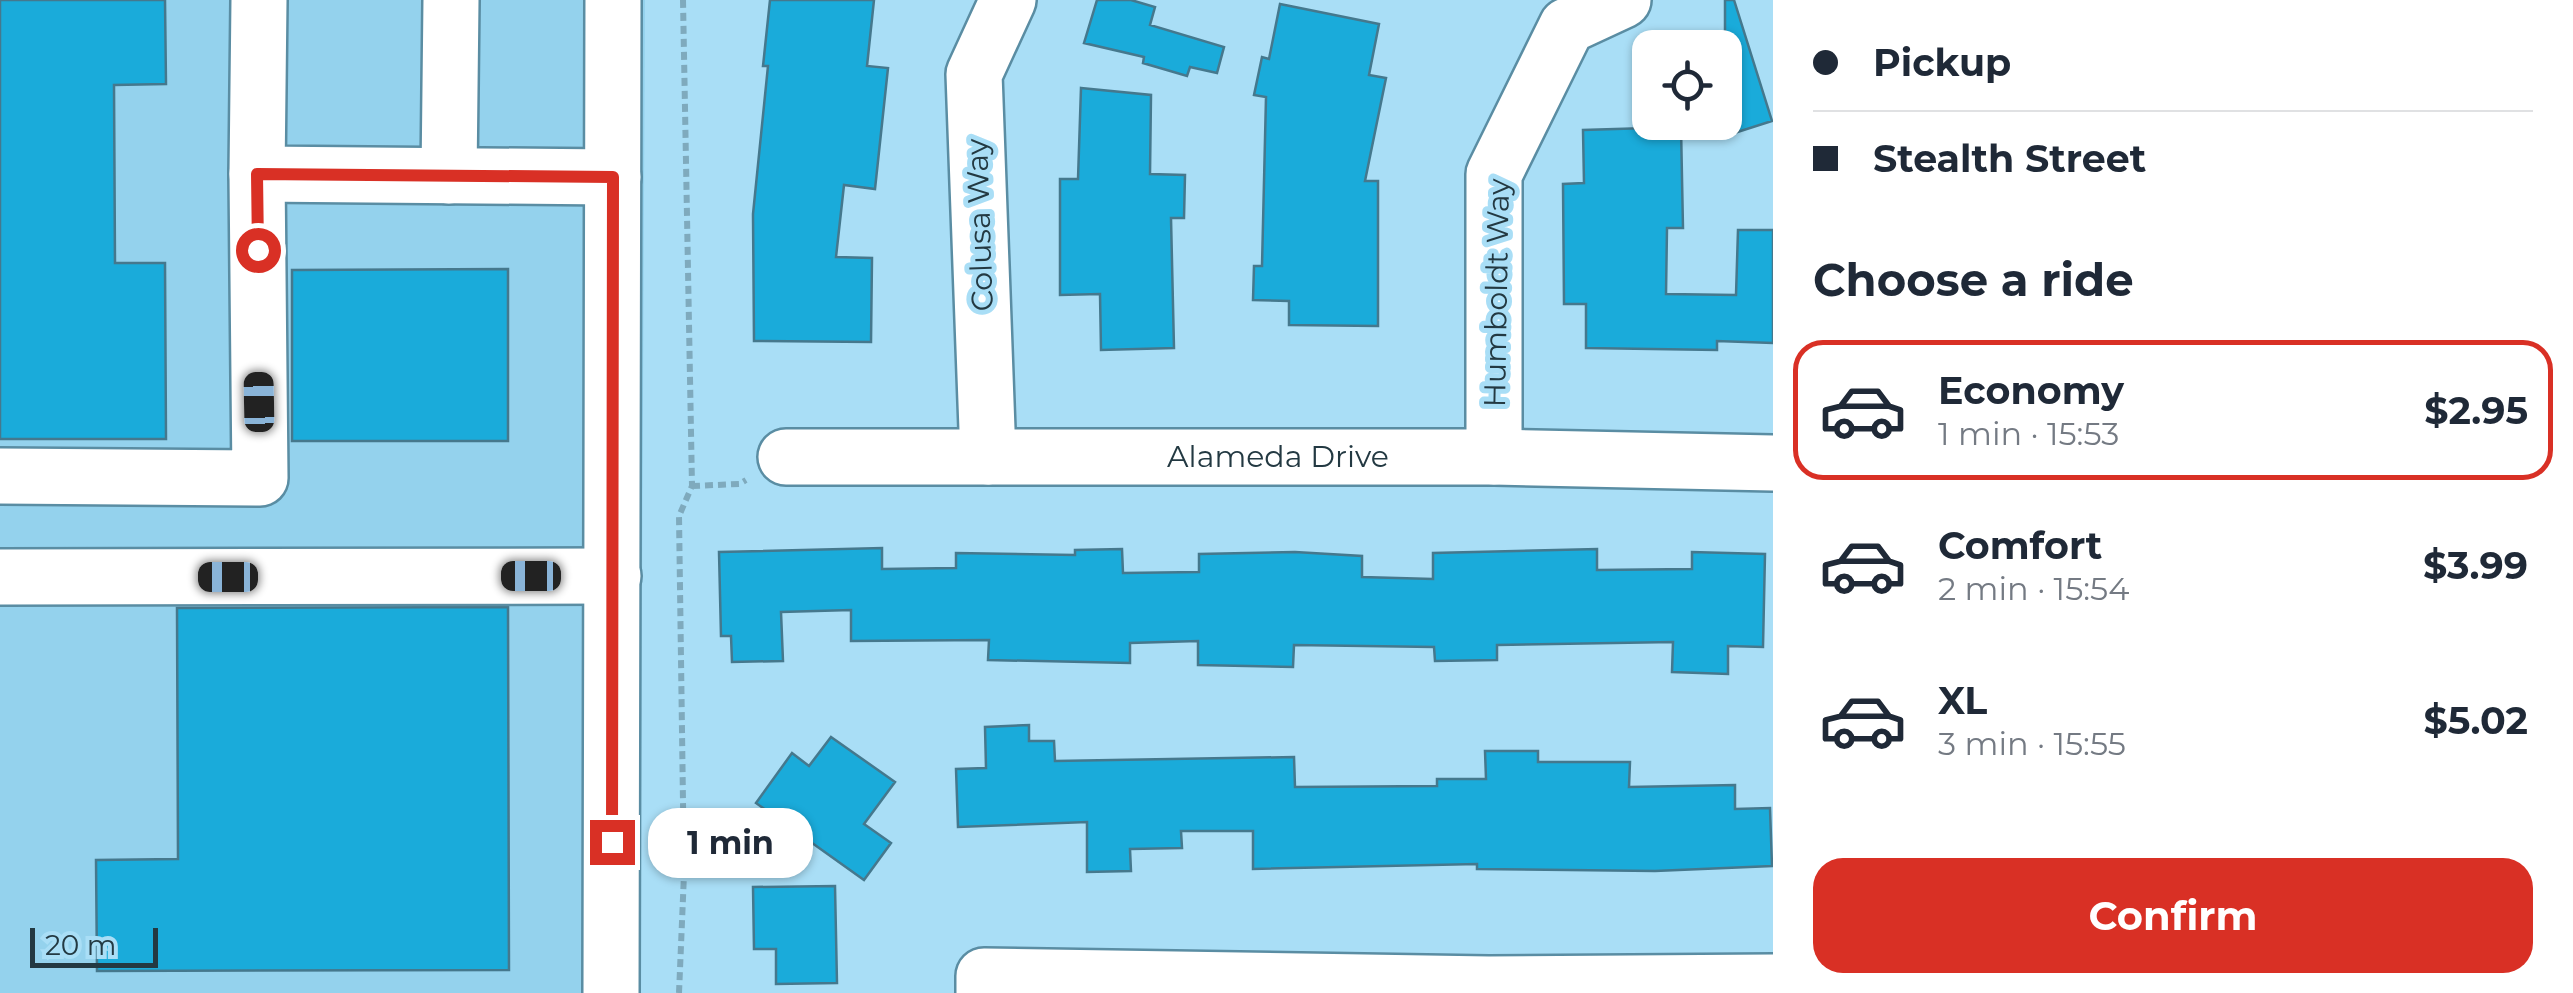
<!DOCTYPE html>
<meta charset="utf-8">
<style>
:root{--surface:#fff;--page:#f2f2f3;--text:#1f2937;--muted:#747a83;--line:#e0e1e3;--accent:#d93025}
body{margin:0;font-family:Montserrat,sans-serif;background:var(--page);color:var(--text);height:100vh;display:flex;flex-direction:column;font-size:38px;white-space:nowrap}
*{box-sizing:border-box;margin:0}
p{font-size:32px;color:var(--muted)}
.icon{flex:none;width:55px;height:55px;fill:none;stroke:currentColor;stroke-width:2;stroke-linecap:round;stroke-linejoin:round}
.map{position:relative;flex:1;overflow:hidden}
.side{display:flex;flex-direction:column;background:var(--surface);width:800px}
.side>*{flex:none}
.hud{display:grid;align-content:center;height:220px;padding:0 40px;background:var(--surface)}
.controls{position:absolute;left:1632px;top:30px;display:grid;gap:20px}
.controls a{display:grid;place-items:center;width:110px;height:110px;border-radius:20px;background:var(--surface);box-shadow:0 2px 8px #0004;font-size:50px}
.scale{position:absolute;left:30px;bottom:25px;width:128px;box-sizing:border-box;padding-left:10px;border:5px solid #233942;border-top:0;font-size:28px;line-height:35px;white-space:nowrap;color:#233942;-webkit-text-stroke:8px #a9def6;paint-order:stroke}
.end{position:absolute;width:45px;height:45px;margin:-22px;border:12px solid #d93025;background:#fff;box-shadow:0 0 0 5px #fff}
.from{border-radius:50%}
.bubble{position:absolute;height:70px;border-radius:30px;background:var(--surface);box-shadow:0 2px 8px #0004;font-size:32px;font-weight:700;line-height:70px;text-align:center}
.car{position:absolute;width:30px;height:60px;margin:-30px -15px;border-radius:12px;box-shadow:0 0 8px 2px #0007;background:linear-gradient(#222 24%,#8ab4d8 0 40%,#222 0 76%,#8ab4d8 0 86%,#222 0)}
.hud b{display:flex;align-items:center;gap:35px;height:95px;font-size:38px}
.hud b+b{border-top:2px solid var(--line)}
.hud i{width:25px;height:25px;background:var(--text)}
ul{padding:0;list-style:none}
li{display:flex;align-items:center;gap:30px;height:140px;margin:0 20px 15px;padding:0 20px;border:5px solid transparent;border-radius:30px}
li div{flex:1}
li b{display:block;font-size:38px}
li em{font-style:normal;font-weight:700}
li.active{border-color:var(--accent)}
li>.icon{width:90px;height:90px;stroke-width:1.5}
h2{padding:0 40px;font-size:45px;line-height:120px}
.button{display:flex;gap:20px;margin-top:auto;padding:20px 40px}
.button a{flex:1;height:115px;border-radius:30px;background:var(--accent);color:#fff;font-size:40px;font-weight:700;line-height:115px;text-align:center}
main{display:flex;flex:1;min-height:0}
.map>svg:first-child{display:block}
.built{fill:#94d2ed}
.building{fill:#1aabda;stroke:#45788d;stroke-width:2.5}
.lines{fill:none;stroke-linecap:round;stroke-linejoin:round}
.minor-casing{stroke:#5a8da3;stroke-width:60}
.path{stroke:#7faabd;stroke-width:6;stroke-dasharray:8 5;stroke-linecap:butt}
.minor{stroke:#fff;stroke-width:55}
.route{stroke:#d93025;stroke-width:12}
.labels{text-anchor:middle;stroke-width:10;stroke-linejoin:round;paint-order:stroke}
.street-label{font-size:30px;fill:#233942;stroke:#a9def6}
</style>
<main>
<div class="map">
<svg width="1773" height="993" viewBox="0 0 1773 993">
<rect width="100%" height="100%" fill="#a9def6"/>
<!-- built -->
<path class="built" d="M 0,0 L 645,0 L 640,993 L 0,993 Z"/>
<!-- building -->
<path class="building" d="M 0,0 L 165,0 L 166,84 L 114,85 L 115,263 L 165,263 L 166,439 L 0,439 Z
M 770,0 L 874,0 L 867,66 L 888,68 L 875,189 L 844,185 L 836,257 L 872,258 L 871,342 L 754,341 L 753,214 L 768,66 L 763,66 Z
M 1097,0 L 1131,0 L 1155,7 L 1150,25 L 1224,47 L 1217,73 L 1190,67 L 1187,76 L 1143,63 L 1144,57 L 1084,43 Z
M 1725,0 L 1734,0 L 1772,121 L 1725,136 Z
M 1280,4 L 1379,24 L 1369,75 L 1386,78 L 1365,181 L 1378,181 L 1378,326 L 1289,325 L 1289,301 L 1253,300 L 1254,266 L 1262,266 L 1266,97 L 1254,95 L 1262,57 L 1269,59 Z
M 1081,88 L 1151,95 L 1150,174 L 1185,175 L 1184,218 L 1171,218 L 1174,348 L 1101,350 L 1100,294 L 1060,295 L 1060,179 L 1078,179 Z
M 1681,127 L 1683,228 L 1667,228 L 1666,294 L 1736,295 L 1738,230 L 1773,230 L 1773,343 L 1717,341 L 1717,350 L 1586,348 L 1586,304 L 1564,304 L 1563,184 L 1584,183 L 1583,130 Z
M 508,269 L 508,441 L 292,441 L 292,270 Z
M 882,548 L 882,569 L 956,568 L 956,553 L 1075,555 L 1075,550 L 1122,549 L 1123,573 L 1199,572 L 1199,554 L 1295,552 L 1362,556 L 1362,577 L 1433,579 L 1433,553 L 1597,549 L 1597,570 L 1692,569 L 1692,552 L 1765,554 L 1763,647 L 1728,646 L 1728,674 L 1672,672 L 1673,642 L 1497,645 L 1497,660 L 1435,661 L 1434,647 L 1294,645 L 1293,667 L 1198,665 L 1198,641 L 1130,643 L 1130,663 L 988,660 L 989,640 L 851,641 L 851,610 L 781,612 L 783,661 L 732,662 L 731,636 L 721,636 L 719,552 Z
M 508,607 L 509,970 L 97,971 L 96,860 L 178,859 L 177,608 Z
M 1029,725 L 1029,741 L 1054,741 L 1055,761 L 1294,757 L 1295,787 L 1437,786 L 1437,779 L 1486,779 L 1485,751 L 1538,751 L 1538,762 L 1630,762 L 1629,787 L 1735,785 L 1735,809 L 1770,808 L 1772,866 L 1655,871 L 1477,869 L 1477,864 L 1253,869 L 1253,831 L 1181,831 L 1182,848 L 1130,849 L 1131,871 L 1087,872 L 1087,822 L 958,827 L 956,769 L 986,768 L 985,727 Z
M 831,737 L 895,782 L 864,824 L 891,843 L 864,880 L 756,803 L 792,753 L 809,766 Z
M 835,886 L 837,983 L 776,984 L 776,949 L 754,949 L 753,887 Z"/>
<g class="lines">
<defs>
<g id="minor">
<path d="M 259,0 L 257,174 L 613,177"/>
<path d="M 449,176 L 451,0"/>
<path id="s1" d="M 786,457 L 1494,457 L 1773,463"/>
<path d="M 988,457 L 974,74 L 1008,0"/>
<path d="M 1494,457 L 1494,174 L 1567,26 L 1623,0"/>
<path d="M 0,476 L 260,478 L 257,174"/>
<path d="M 0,577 L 613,576"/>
<path d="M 611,993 L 613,0"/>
<path d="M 984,993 L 984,976 L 1489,984 L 1773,982"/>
</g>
</defs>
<!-- minor casing -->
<use href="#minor" class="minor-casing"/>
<!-- path -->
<path class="path" d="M 692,486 L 739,484 L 746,480
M 679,993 L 684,874 L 679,516 L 692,486 L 683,0"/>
<!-- minor -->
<use href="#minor" class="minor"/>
</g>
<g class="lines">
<!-- route -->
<path class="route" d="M 258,250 L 257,174 L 613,177 L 612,842"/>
</g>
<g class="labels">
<!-- street labels -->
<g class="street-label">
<text transform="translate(980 225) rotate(-92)" y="10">Colusa Way</text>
<text transform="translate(1497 293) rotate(-89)" y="10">Humboldt Way</text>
<text dy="10" stroke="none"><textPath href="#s1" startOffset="492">Alameda Drive</textPath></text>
</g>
</g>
</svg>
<div class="controls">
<a><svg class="icon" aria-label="locate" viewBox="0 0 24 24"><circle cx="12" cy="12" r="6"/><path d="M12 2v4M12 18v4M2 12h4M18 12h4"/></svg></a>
</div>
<div class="scale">20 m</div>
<i class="end from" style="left:258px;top:250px"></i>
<i class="end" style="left:612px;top:842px"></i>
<div class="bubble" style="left:648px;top:808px;width:165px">1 min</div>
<i class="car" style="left:259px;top:402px;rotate:359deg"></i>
<i class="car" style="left:531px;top:576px;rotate:270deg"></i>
<i class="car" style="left:228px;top:577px;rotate:270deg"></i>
</div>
<section class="side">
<div class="hud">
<b><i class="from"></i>Pickup</b>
<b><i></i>Stealth Street</b>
</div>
<h2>Choose a ride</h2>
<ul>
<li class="active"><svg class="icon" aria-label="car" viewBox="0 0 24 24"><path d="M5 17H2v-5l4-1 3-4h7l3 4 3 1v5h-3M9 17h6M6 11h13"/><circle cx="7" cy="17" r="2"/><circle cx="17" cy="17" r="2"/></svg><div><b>Economy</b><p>1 min · 15:53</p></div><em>$2.95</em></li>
<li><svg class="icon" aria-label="car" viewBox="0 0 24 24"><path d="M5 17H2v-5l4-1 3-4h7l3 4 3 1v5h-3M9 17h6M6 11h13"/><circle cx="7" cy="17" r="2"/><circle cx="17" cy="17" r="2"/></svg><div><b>Comfort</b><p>2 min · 15:54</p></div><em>$3.99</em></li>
<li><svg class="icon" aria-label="car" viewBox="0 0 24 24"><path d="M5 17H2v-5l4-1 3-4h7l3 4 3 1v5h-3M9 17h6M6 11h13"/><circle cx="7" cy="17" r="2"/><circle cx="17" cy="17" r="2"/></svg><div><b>XL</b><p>3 min · 15:55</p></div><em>$5.02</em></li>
</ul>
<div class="button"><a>Confirm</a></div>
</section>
</main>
